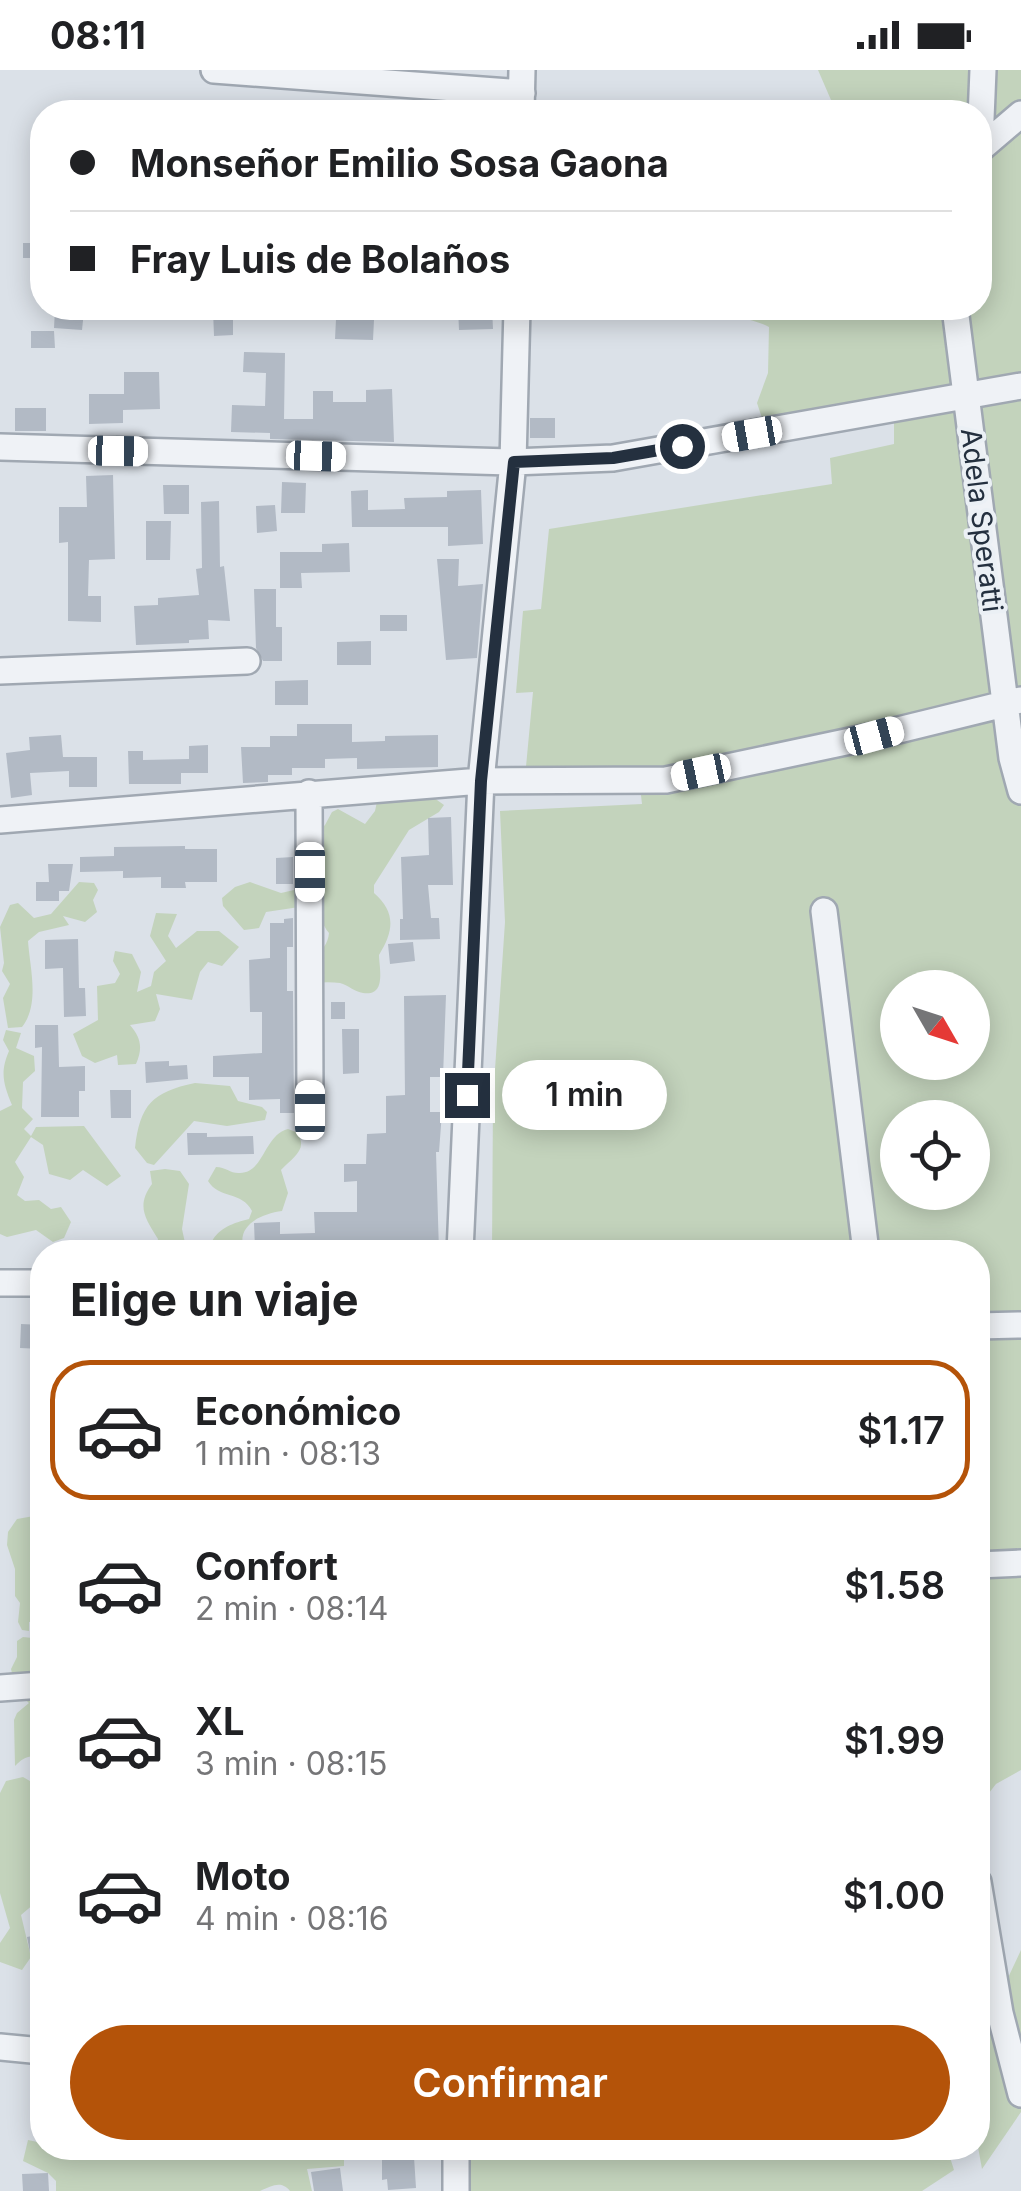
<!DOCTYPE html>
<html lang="es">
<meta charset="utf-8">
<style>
:root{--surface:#fff;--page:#f2f2f2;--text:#202124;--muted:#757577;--line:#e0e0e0;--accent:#b45309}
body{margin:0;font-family:Inter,sans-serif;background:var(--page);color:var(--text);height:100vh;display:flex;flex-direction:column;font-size:38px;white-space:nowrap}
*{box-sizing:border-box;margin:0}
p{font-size:32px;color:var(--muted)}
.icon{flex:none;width:55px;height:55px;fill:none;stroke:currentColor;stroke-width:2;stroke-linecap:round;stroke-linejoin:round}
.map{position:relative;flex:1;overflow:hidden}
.panel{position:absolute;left:30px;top:1170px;width:960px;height:920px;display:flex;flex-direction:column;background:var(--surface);border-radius:40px;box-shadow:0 5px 25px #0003}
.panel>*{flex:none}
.hud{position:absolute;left:30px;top:30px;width:962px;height:220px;border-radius:40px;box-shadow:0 5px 25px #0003;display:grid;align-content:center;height:220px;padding:0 40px;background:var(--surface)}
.needle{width:65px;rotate:129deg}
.tools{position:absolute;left:880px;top:900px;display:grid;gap:20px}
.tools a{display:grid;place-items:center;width:110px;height:110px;border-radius:50%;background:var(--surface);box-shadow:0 5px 25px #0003;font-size:50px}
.end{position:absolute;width:45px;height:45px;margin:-22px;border:12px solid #24303f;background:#fff;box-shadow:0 0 0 5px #fff}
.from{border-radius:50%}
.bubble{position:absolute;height:70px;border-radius:35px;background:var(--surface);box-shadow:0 5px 25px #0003;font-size:32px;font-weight:600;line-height:70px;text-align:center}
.car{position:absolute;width:30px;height:60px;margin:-30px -15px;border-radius:12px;box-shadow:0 0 8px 2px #0007;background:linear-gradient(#fff 24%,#345 0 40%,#fff 0 76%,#345 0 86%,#fff 0)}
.hud b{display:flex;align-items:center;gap:35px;height:95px;font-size:38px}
.hud b+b{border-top:2px solid var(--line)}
.hud i{width:25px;height:25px;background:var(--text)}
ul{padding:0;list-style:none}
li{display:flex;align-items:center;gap:30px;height:140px;margin:0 20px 15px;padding:0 20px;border:5px solid transparent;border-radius:40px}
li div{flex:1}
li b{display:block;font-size:38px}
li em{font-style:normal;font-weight:600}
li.selected{border-color:var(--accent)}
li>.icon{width:90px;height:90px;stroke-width:1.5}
h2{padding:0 40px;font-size:45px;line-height:120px}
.cta{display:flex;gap:20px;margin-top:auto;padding:20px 40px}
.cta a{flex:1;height:115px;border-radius:60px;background:var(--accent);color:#fff;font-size:40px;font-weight:600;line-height:115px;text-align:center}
.status{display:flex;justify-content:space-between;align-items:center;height:70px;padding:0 50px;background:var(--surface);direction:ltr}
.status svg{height:28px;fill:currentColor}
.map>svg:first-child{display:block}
.green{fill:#c3d3bc;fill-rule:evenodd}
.building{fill:#b2bac5}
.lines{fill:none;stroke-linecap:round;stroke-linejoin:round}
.minor-casing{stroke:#a0a8b2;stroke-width:30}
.minor{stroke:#eff2f6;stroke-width:25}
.route{stroke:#24303f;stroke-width:12}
.labels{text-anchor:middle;stroke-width:8;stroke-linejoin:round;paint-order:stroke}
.street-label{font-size:28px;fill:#24303f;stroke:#ebf0f5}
</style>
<div class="status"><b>08:11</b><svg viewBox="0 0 49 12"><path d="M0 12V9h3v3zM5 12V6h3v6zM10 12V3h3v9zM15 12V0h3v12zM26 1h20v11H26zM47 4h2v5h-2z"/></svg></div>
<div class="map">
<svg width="1021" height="2121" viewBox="0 0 1021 2121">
<rect width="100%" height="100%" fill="#dbe1e8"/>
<!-- green -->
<path class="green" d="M 818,0 L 1021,0 L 1021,1700 L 996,1714 L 978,1737 L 978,1182 L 696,1182 L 690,1171 L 615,1182 L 492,1181 L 493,1029 L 505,852 L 500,741 L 642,734 L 639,708 L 524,718 L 533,622 L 516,623 L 523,541 L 541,539 L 549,459 L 832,414 L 830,388 L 894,374 L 894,332 L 776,355 L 762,348 L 757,333 L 768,303 L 769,257 C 753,248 732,249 719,238 L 821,238 L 853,249 L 893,249 L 893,238 L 980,238 L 980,42 L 829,42 L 831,30 ZM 898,918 L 972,918 L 972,992 L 898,992 ZM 898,1048 L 972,1048 L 972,1122 L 898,1122 Z
M 430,725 L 444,735 L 439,742 L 409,760 L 374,815 L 374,823 C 396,842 394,861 379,885 C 379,897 387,927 363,923 C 355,922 348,915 340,913 C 328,911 312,913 299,914 L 297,907 C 306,890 327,884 329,863 C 314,846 324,820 321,799 C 320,788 316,777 314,766 L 325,755 L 332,742 L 338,739 L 365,754 L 375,741 L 378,727 Z
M 79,812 L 94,813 L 98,820 L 93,830 L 97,842 L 85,852 L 63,846 L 69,855 L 39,862 L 28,871 C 30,899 40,934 22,957 L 8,958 L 3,928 L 10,914 L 2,901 L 4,893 L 0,857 L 10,835 L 18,833 L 34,848 L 51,844 Z
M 250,812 L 281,823 L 303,818 L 306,836 L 266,842 L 259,858 L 244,860 L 223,836 L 222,828 L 235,817 Z
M 156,843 L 177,844 L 168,866 L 176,878 L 197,861 L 219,861 L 239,877 L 222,896 L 208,892 L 200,902 L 192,930 L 156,924 L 160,939 L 155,951 L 130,955 C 141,968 143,978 136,994 L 118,995 L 117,985 L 95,993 L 82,986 L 73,964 L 98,950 L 97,916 L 115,913 L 120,904 L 113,891 L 115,881 L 132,884 L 141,902 L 137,922 L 151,916 L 154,902 L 166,891 L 150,866 Z
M 6,960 L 21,963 L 16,978 L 34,986 L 35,1001 L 23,1012 L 22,1038 L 33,1049 L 24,1059 L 31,1066 L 36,1057 L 84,1056 L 121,1106 L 107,1116 L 83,1100 L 70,1110 L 49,1104 L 43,1075 L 31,1067 L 15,1092 L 24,1107 L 17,1125 L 25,1131 L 39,1130 L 51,1139 L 61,1137 L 71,1152 L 64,1168 L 53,1172 L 36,1160 L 7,1167 L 0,1164 L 0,1041 L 12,1035 C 3,1013 0,1002 9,981 L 3,970 Z
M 195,1013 L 230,1016 L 238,1031 L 262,1037 L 267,1042 L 265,1050 L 227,1056 L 194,1051 L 154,1095 L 147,1093 L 135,1078 C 140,1035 152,1022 195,1013 Z
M 288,1059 L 296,1062 C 310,1079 292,1088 281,1100 L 288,1123 L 282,1141 C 259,1144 234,1157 245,1182 L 220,1182 L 211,1173 C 219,1157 234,1153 249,1149 L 252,1141 C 242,1121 219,1129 208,1111 L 216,1097 C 226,1097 231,1104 240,1103 C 264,1103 264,1065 288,1059 Z
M 165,1099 L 180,1101 L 189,1114 L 182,1159 L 187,1182 L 155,1182 L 158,1169 C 145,1148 136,1136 152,1114 L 150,1101 Z
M 34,1446 L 42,1450 L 42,1496 L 34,1508 L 42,1526 L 42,1551 L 29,1552 L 29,1561 L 22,1560 L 18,1552 L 20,1533 L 15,1526 L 15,1499 L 7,1475 L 8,1462 L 17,1449 Z
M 23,1567 L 42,1569 L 42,1688 C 30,1684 24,1687 15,1696 L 14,1650 L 17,1643 L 29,1633 L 16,1621 L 11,1599 L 17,1587 L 17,1571 Z
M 23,1707 L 42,1718 L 42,1827 L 21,1845 L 31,1887 L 22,1900 L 0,1892 L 0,1873 L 10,1858 L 0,1823 L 0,1723 L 6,1711 Z
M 1021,1880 L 1021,2042 L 982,2099 L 978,2077 L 978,1900 L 1006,1912 Z
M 28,2070 L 42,2073 L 42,2078 L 169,2078 L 171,2083 L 201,2082 L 201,2078 L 336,2078 L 344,2085 L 344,2096 L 307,2099 L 312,2121 L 290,2121 C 281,2110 272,2116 260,2121 L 56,2121 L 56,2111 L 48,2103 L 23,2091 Z
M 456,2078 L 947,2078 L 954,2100 L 922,2121 L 442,2121 Z"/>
<!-- building -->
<path class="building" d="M 23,173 L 37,173 L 37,188 L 23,188 Z
M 458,238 L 492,238 L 493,259 L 459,260 Z
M 55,239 L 84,241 L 82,260 L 54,258 Z
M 233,239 L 233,265 L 214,266 L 213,240 Z
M 336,249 L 374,250 L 373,270 L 335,269 Z
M 31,261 L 54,261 L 55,278 L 31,278 Z
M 244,282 L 285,283 L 284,349 L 313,349 L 313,321 L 333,321 L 333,332 L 366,332 L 366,320 L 392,319 L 394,372 L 270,369 L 270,363 L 231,362 L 232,335 L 265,336 L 266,303 L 243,302 Z
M 124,302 L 159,302 L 160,339 L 123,340 L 123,353 L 89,354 L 89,324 L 124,324 Z
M 15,338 L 46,338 L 46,361 L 15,361 Z
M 530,348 L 555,348 L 555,368 L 530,368 Z
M 113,405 L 115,489 L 89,490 L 88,526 L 101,526 L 101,552 L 68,551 L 68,472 L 59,473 L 59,437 L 87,437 L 86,406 Z
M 282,412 L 306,413 L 305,443 L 281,443 Z
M 163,415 L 189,415 L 189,444 L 164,444 Z
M 368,420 L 368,440 L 405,439 L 404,428 L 447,427 L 447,421 L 481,420 L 483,474 L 448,476 L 448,457 L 352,457 L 351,421 Z
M 219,431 L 220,497 L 224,496 L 230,551 L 208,550 L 209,569 L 189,570 L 189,573 L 136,575 L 134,536 L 158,535 L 158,528 L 199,525 L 196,499 L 202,498 L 201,432 Z
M 275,435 L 277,461 L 257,463 L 256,436 Z
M 146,451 L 171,451 L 170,490 L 146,490 Z
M 349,473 L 350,502 L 301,503 L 302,518 L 280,518 L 280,482 L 322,482 L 322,474 Z
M 437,489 L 459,489 L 458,516 L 483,514 L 477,588 L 446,590 Z
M 254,519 L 276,519 L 276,557 L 282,557 L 282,591 L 263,591 L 256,578 Z
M 380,545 L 407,545 L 407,561 L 380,561 Z
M 371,571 L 371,595 L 337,595 L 337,572 Z
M 308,610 L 308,635 L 275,635 L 275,611 Z
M 297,654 L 352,654 L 352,672 L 385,671 L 385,666 L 438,665 L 438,697 L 357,699 L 357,688 L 325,689 L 325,698 L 292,698 L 292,705 L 268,705 L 268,712 L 243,713 L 241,677 L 270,677 L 270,666 L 297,666 Z
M 61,665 L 63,687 L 97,687 L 97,717 L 69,717 L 69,701 L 30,703 L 32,725 L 11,728 L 6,683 L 30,680 L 29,667 Z
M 208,675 L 208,703 L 181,703 L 181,714 L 129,714 L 128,681 L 143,681 L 143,690 L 189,689 L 189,676 Z
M 451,747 L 453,815 L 428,815 L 431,848 L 439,848 L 440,869 L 400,870 L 400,849 L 403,849 L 401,787 L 429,785 L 428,748 Z
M 185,776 L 185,779 L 217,779 L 217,812 L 185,812 L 186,818 L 161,818 L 161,807 L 123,808 L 123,801 L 80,802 L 80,787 L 114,786 L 114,777 Z
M 293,787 L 293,814 L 276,814 L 276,788 Z
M 48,794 L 73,794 L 69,821 L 59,821 L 59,831 L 36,831 L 36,812 L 49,812 Z
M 293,848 L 293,877 L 287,877 L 287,921 L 293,921 L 294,1043 L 280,1043 L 280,1029 L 249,1030 L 249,1007 L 213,1007 L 213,986 L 262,983 L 262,942 L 250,942 L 249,890 L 270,888 L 270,853 L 284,853 L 284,849 Z
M 78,869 L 79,918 L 85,918 L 86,946 L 64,947 L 63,898 L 45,899 L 45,870 Z
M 413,872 L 415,891 L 390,894 L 388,874 Z
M 446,925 L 443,1007 L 430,1007 L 430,1042 L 442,1042 L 439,1082 L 436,1082 L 439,1182 L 390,1182 L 390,1177 L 369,1176 L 327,1176 L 327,1182 L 291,1182 L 290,1177 L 255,1179 L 254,1153 L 280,1152 L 280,1164 L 315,1163 L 314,1142 L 357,1142 L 357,1111 L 344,1112 L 344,1094 L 366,1094 L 367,1064 L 386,1063 L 386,1026 L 405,1025 L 404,926 Z
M 331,932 L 345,932 L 345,949 L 331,949 Z
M 35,955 L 58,955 L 59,997 L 85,996 L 85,1021 L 79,1021 L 79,1047 L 41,1047 L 42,977 L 35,978 Z
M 342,959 L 359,959 L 359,1003 L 343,1004 Z
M 169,991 L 169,996 L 187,995 L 188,1009 L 146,1013 L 145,992 Z
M 110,1020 L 131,1020 L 131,1048 L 111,1048 Z
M 187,1063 L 207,1063 L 207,1067 L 253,1066 L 254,1084 L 188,1085 Z
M 21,1254 L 42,1255 L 42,1279 L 20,1278 Z
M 42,1864 L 42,1908 L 35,1908 L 27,1867 Z
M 414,2087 L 416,2118 L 388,2120 L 387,2109 L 382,2110 L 382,2088 Z
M 340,2098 L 343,2121 L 314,2121 L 311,2102 Z
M 48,2103 L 49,2121 L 23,2121 L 22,2104 Z"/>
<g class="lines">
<defs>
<path id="minor" d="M 214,0 L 522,23
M 521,42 L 522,0
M 980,73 L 983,0
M 980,79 L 1021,44
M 955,238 L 1012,688 L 1021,721
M 0,377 L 513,392 L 613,388 L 1021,316
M 0,601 L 247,591
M 309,723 L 310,1040
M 0,750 L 481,711 L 666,710 L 874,666 L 1021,630
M 824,841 L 866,1182
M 460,1182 L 481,711 L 513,392 L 517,238
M 0,1213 L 42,1213
M 978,1256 L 1021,1255
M 978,1495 L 1021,1493
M 0,1618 L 42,1615
M 978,1812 L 1000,1943 L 1021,2024
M 0,1977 L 42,1981
M 456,2121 L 456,2078"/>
</defs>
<!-- minor casing -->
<use href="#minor" class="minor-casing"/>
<!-- minor -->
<use href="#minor" class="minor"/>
</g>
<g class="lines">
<!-- route -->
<path class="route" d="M 467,1025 L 481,711 L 514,392 L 613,388 L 682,376"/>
</g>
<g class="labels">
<!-- street labels -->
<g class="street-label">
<text transform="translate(982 450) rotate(83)" y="10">Adela Speratti</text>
</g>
</g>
</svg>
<div class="tools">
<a><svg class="needle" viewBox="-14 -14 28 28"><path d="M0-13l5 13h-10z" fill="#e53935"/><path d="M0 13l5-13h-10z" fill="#757577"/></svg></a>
<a><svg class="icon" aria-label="locate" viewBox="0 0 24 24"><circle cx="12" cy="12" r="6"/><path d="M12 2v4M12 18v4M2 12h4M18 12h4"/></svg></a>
</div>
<i class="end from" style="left:682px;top:376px"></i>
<i class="end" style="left:467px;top:1025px"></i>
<div class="bubble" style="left:502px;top:990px;width:165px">1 min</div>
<i class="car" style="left:752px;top:364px;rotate:260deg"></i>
<i class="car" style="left:118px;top:381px;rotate:91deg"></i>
<i class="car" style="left:316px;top:386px;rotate:92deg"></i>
<i class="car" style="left:874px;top:666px;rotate:75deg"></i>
<i class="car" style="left:701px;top:702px;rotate:258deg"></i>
<i class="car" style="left:310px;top:802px;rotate:180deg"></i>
<i class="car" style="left:310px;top:1040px;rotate:0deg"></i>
<div class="hud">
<b><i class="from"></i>Monseñor Emilio Sosa Gaona</b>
<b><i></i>Fray Luis de Bolaños</b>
</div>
<section class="panel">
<h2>Elige un viaje</h2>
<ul>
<li class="selected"><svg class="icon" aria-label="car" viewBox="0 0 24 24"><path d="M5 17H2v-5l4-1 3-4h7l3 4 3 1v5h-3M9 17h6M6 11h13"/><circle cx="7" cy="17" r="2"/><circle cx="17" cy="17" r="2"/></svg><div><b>Económico</b><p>1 min · 08:13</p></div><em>$1.17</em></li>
<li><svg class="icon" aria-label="car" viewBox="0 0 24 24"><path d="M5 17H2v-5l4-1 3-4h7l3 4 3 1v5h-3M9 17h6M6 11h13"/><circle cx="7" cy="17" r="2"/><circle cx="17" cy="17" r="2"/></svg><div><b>Confort</b><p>2 min · 08:14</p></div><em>$1.58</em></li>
<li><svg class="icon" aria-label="car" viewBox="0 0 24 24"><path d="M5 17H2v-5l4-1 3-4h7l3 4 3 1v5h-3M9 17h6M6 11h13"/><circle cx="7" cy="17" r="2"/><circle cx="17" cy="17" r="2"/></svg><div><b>XL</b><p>3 min · 08:15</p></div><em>$1.99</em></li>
<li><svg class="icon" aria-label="car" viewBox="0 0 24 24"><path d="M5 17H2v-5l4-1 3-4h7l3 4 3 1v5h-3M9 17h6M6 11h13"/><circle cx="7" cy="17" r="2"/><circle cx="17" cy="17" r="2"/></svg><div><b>Moto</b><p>4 min · 08:16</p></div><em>$1.00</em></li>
</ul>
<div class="cta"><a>Confirmar</a></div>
</section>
</div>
